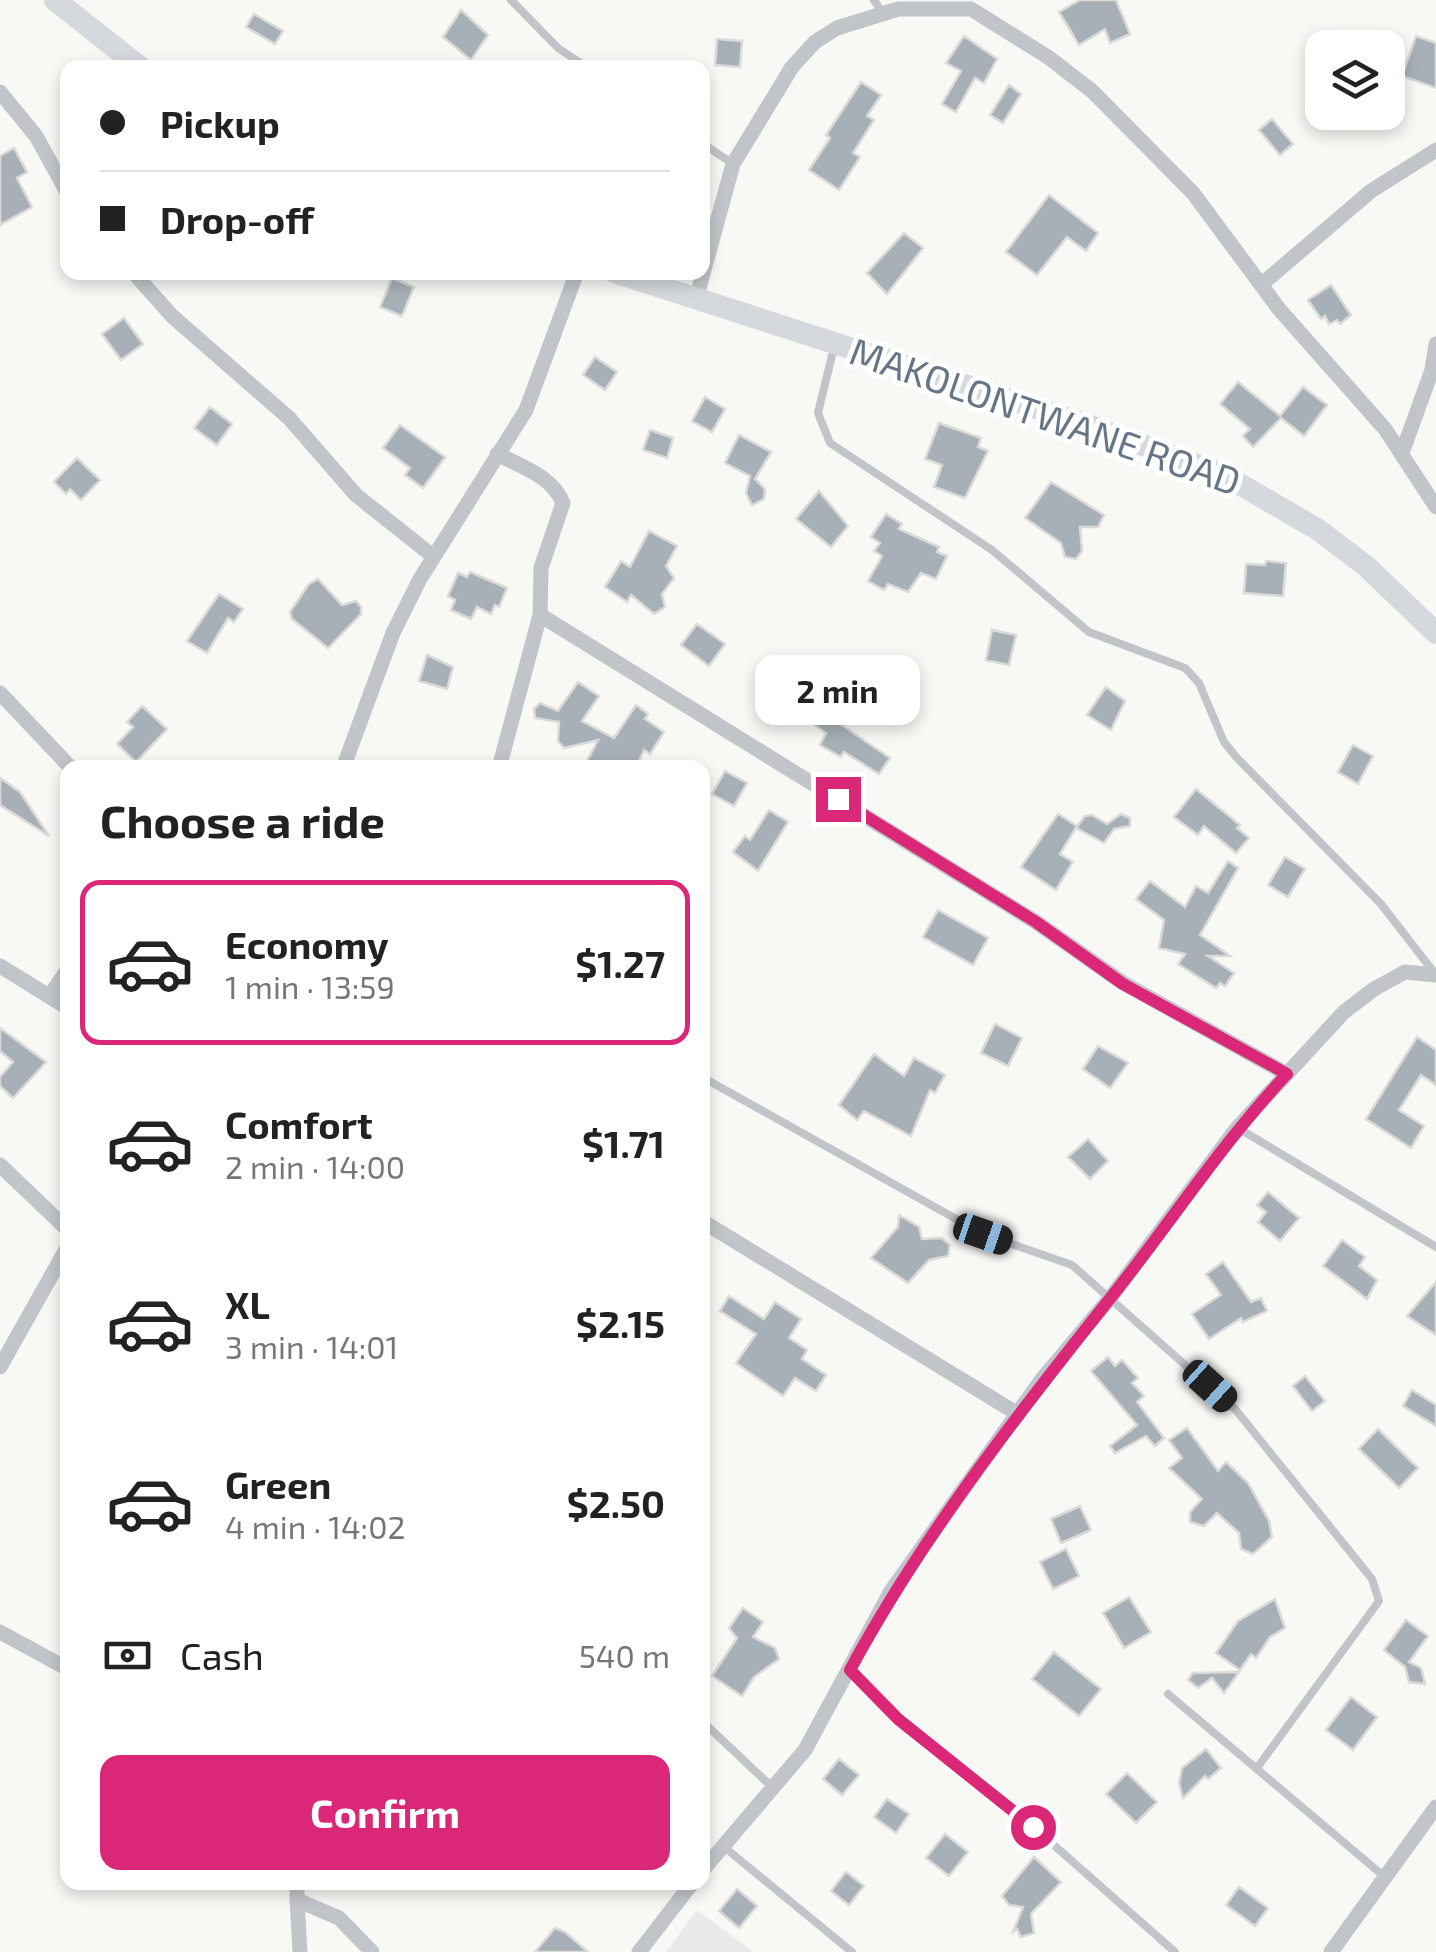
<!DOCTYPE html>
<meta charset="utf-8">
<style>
:root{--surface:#fff;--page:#f6f6f6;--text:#222;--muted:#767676;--line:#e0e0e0;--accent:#db2777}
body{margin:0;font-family:"Exo 2",sans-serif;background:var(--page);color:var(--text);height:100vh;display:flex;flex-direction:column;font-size:38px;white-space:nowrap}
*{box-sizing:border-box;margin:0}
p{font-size:32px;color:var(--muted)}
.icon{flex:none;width:55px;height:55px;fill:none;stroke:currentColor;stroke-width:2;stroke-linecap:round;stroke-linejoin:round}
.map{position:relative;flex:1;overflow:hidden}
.side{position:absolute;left:60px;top:760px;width:650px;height:1130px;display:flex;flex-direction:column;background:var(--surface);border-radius:20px;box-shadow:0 5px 15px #0003}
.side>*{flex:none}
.banner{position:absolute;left:60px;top:60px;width:650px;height:220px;border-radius:20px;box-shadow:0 5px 15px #0003;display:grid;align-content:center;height:220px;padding:0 40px;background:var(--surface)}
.fabs{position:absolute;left:1305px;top:30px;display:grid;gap:20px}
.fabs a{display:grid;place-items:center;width:100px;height:100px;border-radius:20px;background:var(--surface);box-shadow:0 5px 15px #0003;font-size:50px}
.end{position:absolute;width:45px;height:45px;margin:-22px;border:12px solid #db2777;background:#fff;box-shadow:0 0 0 5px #fff}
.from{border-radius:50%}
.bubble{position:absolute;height:70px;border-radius:20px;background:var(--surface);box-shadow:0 5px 15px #0003;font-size:32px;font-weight:700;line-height:70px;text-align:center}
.car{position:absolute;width:30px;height:60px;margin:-30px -15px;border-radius:12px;box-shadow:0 0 8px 2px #0007;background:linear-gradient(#222 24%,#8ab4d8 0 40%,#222 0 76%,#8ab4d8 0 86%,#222 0)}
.banner b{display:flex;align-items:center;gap:35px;height:95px;font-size:38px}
.banner b+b{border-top:2px solid var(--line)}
.banner i{width:25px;height:25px;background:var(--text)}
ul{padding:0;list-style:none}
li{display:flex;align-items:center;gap:30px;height:165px;margin:0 20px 15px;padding:0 20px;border:5px solid transparent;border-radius:20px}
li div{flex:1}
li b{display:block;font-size:38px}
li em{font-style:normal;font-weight:700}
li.active{border-color:var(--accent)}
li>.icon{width:90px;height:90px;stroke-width:1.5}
h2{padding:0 40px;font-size:45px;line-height:120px}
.pay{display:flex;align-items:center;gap:25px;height:110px;padding:0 40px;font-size:38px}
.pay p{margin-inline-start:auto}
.primary-button{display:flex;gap:20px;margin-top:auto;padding:20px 40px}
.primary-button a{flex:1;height:115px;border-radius:20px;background:var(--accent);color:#fff;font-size:40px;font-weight:700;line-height:115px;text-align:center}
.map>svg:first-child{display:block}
.built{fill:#e9eae9}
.building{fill:#a8b0b7;stroke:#dadad8;stroke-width:2.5}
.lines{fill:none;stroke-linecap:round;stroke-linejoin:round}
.service{stroke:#c1c5c9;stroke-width:8}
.minor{stroke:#c1c5c9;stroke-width:15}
.secondary{stroke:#d5d9dd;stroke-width:22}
.route{stroke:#db2777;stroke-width:12}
.labels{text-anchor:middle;stroke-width:10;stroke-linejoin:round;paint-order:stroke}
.street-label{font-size:38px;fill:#677686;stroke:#fff}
</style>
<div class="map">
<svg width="1436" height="1952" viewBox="0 0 1436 1952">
<rect width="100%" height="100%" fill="#f8f8f5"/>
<!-- built -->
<path class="built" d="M 697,1910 L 754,1952 L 666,1952 Z"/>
<!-- building -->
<path class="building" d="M 1080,0 L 1116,0 L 1130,34 L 1110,43 L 1105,29 L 1079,45 L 1059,12 Z
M 461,10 L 488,35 L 471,60 L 443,37 Z
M 254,14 L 283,31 L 275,44 L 246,27 Z
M 964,36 L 997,59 L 984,83 L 975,78 L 956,112 L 942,104 L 961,71 L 946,63 Z
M 1416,36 L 1436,43 L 1436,88 L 1402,76 Z
M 717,39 L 742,41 L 740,67 L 715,65 Z
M 861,82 L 881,95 L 867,116 L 874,120 L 853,153 L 860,157 L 839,190 L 809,170 L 830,138 L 826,135 Z
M 1009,85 L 1021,94 L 1003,123 L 990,115 Z
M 1272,119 L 1293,144 L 1280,155 L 1259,130 Z
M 14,148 L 27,172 L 17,178 L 32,207 L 0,225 L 0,156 Z
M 1049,195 L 1098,233 L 1086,251 L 1067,237 L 1037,275 L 1006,252 Z
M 904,233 L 923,248 L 887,294 L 867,273 Z
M 392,278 L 414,287 L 402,316 L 380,307 Z
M 1331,285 L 1351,315 L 1340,324 L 1337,320 L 1329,324 L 1325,316 L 1321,319 L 1308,300 Z
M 124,318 L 143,344 L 121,360 L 102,334 Z
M 595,357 L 617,372 L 605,390 L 583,375 Z
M 1238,382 L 1280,416 L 1303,387 L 1327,405 L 1304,436 L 1281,418 L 1253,447 L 1243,436 L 1250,429 L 1220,404 Z
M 705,397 L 725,409 L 712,432 L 692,421 Z
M 210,407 L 232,424 L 217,445 L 194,428 Z
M 939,423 L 981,438 L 978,447 L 988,451 L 965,498 L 934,487 L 942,465 L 925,459 Z
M 400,425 L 445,457 L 423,488 L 405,475 L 410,468 L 383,448 Z
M 650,430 L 673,438 L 667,458 L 643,450 Z
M 739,435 L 771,452 L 755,479 L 765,489 L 764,499 L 752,505 L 746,493 L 750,476 L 725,463 Z
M 77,458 L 100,480 L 81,500 L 70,489 L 66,494 L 54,482 Z
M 1051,482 L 1104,515 L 1098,527 L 1080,527 L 1082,551 L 1076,559 L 1065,557 L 1061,543 L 1025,518 Z
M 819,491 L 848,526 L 831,547 L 796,519 Z
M 886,514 L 902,524 L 899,529 L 939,547 L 937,552 L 947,556 L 936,579 L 921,573 L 908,592 L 888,584 L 884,590 L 868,581 L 882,556 L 874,551 L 880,543 L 871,537 Z
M 649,531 L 677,546 L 666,566 L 674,578 L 662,594 L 665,607 L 654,614 L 631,595 L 627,602 L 605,587 L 621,561 L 630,567 Z
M 1266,561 L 1286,563 L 1283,596 L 1244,593 L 1246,564 L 1265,565 Z
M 470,572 L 507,588 L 499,607 L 495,605 L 491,614 L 477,607 L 471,619 L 451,610 L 455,600 L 448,596 L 458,573 L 467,577 Z
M 318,579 L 342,605 L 356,601 L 361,607 L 361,614 L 328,648 L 292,619 L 290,612 L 309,584 Z
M 219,594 L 243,609 L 234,622 L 228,618 L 207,653 L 187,641 Z
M 697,624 L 725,644 L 709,666 L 681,645 Z
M 992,630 L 1016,635 L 1009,665 L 986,660 Z
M 427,655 L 453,667 L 447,689 L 419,681 Z
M 578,682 L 599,696 L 582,721 L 614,738 L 636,705 L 648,714 L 645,719 L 664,732 L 650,754 L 644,750 L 636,768 L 598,768 L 587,761 L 598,740 L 564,748 L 558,741 L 559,722 L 535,718 L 534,709 L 540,703 L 558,711 Z
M 1106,687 L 1125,701 L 1111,730 L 1087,715 Z
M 811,694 L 837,713 L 833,719 L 890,758 L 879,774 L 844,752 L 841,757 L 820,745 L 826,733 L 798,714 Z
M 142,706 L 167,729 L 136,762 L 117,744 L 133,727 L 127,722 Z
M 1353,745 L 1373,756 L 1358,784 L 1338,772 Z
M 725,771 L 747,783 L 734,806 L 712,794 Z
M 0,778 L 20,792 L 49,836 L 0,805 Z
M 1196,789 L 1240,825 L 1237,828 L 1249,838 L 1236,853 L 1204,826 L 1198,835 L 1174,817 Z
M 769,810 L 788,822 L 758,871 L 733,852 L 745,836 L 750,840 Z
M 1058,814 L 1077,826 L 1060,854 L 1073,862 L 1056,890 L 1021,867 Z
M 1121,814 L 1130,818 L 1130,826 L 1114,829 L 1104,843 L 1076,828 L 1085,816 L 1092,815 L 1107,824 Z
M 1285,857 L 1305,869 L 1288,897 L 1268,885 Z
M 1228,861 L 1238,868 L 1200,935 L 1230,956 L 1208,956 L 1234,973 L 1225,986 L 1220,983 L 1216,988 L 1178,964 L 1185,954 L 1159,948 L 1164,920 L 1136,899 L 1150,881 L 1185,907 L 1196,886 L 1208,893 Z
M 938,910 L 988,938 L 973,965 L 923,937 Z
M 995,1024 L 1022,1038 L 1008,1066 L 981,1053 Z
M 0,1028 L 46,1062 L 13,1098 L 0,1086 L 0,1077 L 13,1062 L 0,1051 Z
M 1417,1037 L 1436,1050 L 1436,1085 L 1421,1075 L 1399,1110 L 1424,1126 L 1411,1148 L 1366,1119 Z
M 1098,1046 L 1128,1063 L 1110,1088 L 1083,1069 Z
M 874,1054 L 904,1076 L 914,1058 L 945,1075 L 935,1093 L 930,1090 L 911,1136 L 864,1111 L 857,1120 L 839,1105 Z
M 1088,1139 L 1108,1161 L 1090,1179 L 1068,1157 Z
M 1268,1192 L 1299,1218 L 1280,1241 L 1258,1222 L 1266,1212 L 1257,1205 Z
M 899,1215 L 919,1227 L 922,1239 L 942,1238 L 950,1245 L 948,1256 L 929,1260 L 908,1283 L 871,1258 L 898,1227 Z
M 1342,1240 L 1365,1257 L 1359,1266 L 1377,1280 L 1367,1299 L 1323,1266 Z
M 1223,1262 L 1251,1302 L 1261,1298 L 1267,1311 L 1243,1322 L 1241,1318 L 1209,1339 L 1192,1314 L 1221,1295 L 1206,1274 Z
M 1436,1282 L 1436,1335 L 1407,1316 Z
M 729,1296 L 764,1319 L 775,1302 L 801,1319 L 789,1338 L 807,1350 L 802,1359 L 826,1375 L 816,1391 L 795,1378 L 783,1396 L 736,1363 L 756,1334 L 720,1311 Z
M 1108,1357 L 1115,1366 L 1122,1360 L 1138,1378 L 1132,1383 L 1144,1396 L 1137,1402 L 1164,1438 L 1155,1446 L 1146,1436 L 1115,1453 L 1110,1446 L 1137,1425 L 1091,1371 Z
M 1305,1376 L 1325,1401 L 1312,1411 L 1293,1386 Z
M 1412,1390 L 1436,1405 L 1436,1426 L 1403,1406 Z
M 1187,1428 L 1218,1471 L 1226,1462 L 1248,1483 L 1269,1521 L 1272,1537 L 1253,1554 L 1241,1549 L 1239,1533 L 1217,1513 L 1204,1526 L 1190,1522 L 1190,1512 L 1202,1499 L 1169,1468 L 1182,1458 L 1169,1440 Z
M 1378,1429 L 1418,1468 L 1399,1488 L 1359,1449 Z
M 1080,1506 L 1091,1530 L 1061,1543 L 1051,1519 Z
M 1066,1549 L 1079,1576 L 1053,1589 L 1040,1562 Z
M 1129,1597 L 1151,1632 L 1124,1648 L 1103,1613 Z
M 1275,1599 L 1285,1628 L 1270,1637 L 1256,1658 L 1251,1654 L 1240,1670 L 1216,1653 L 1238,1621 Z
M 743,1608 L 763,1622 L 753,1637 L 775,1648 L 779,1659 L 754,1677 L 742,1696 L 712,1676 L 737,1638 L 729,1628 Z
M 1406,1620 L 1428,1636 L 1409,1662 L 1421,1668 L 1425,1684 L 1409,1682 L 1405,1667 L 1384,1650 Z
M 1054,1652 L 1101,1689 L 1079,1716 L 1032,1679 Z
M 1239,1672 L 1224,1693 L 1212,1678 L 1198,1688 L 1188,1680 L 1193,1673 Z
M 1351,1697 L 1377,1717 L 1353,1750 L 1326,1730 Z
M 1206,1749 L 1221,1768 L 1208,1779 L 1205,1776 L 1183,1798 L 1179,1783 L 1182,1768 Z
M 839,1759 L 859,1775 L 842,1795 L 823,1779 Z
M 1127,1773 L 1157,1802 L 1136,1823 L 1106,1794 Z
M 887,1799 L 909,1814 L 896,1833 L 874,1817 Z
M 945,1834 L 968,1852 L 949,1876 L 926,1858 Z
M 1034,1857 L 1061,1882 L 1031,1914 L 1034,1933 L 1021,1937 L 1017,1929 L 1013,1932 L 1023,1907 L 1009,1905 L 1002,1896 Z
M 846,1872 L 864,1886 L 849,1905 L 831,1891 Z
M 1239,1887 L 1268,1908 L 1255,1926 L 1226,1905 Z
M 737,1889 L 757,1906 L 739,1928 L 719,1911 Z
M 555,1928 L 565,1932 L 588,1952 L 535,1952 Z"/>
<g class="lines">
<!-- service -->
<path class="service" d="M 511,0 L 558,48 L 588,68
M 874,0 L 883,14
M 702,143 L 733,164
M 834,347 L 818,413 L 830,443 L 992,550 L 1089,632 L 1185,668 L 1199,683 L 1224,742 L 1237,758 L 1381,904 L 1436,975
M 702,1077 L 983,1234 L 1072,1265 L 1235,1409 L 1372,1579 L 1379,1601 L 1257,1768
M 1238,1128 L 1436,1247
M 850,1670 L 898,1719 L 1005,1802 L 1175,1952
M 1168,1694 L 1386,1878
M 702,1721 L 772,1787
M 724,1847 L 852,1952"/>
<!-- minor -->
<path class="minor" d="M 0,92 L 36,136 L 68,194
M 133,272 L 172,316 L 289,418 L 356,495 L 434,557
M 1262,284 L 1371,191 L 1436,150
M 696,299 L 733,164 L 792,67 L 815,42 L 837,28 L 898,9 L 971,9 L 1048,57 L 1092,91 L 1193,193 L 1279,309 L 1385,429 L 1436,507
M 1402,453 L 1432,370 L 1436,344
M 497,454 C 522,467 552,476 563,503 L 541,568 L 540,615 L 499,768
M 540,615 L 1036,922 L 1123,983 L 1287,1074
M 0,693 L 71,768
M 343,768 L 393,633 L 420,579 L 526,410 L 577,272
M 0,966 L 68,1008
M 51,994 L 68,969
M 0,1165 L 68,1230
M 702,1221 L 1018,1414
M 0,1367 L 68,1246
M 0,1632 L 68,1669
M 702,1871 L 805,1750 L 891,1591 L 1042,1379 L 1111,1297 L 1237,1128 L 1344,1012 L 1374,989 L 1405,972 L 1436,975
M 297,1882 L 297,1900 L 339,1918 L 372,1952
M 297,1900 L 300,1952
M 639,1952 L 693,1882
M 1331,1952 L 1436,1807"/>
<!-- secondary -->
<path class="secondary" d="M 55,0 L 141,68
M 614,272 L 1088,425 L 1224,475 L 1317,529 L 1366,566 L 1436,633"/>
</g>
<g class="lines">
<!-- route -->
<path class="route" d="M 838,799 L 1036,922 L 1123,984 L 1287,1074 C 1222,1143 1171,1222 1112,1296 C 1017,1415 923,1535 850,1670 L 898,1719 L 1033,1827"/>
</g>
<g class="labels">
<!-- street labels -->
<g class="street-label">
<text transform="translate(1045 417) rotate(19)" y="13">MAKOLONTWANE ROAD</text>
</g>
</g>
</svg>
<div class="fabs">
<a><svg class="icon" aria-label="layers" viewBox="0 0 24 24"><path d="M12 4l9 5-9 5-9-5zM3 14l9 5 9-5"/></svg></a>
</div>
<i class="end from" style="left:1033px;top:1827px"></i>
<i class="end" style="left:838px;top:799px"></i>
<div class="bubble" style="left:755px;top:655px;width:165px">2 min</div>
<i class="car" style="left:983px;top:1234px;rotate:109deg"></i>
<i class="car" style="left:1210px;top:1386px;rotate:132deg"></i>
<div class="banner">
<b><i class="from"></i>Pickup</b>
<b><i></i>Drop-off</b>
</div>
<section class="side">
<h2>Choose a ride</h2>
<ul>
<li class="active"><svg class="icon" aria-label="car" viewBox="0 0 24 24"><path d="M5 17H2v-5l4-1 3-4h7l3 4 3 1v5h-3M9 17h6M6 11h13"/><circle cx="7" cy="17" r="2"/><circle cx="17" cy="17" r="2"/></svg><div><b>Economy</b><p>1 min · 13:59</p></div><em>$1.27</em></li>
<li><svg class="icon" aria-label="car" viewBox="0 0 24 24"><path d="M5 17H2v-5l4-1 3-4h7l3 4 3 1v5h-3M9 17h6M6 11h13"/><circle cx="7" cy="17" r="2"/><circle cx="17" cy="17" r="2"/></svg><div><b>Comfort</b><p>2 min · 14:00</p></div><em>$1.71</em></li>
<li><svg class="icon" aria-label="car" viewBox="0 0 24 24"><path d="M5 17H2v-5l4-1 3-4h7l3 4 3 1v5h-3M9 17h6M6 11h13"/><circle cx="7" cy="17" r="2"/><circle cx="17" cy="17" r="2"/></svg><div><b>XL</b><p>3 min · 14:01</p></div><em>$2.15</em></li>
<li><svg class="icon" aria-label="car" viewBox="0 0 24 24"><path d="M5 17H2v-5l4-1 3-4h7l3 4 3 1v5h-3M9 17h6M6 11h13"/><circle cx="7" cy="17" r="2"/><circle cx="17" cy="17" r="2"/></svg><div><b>Green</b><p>4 min · 14:02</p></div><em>$2.50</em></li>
</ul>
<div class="pay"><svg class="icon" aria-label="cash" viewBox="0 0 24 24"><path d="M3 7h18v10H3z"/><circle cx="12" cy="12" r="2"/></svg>Cash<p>540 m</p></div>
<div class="primary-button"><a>Confirm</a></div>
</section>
</div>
